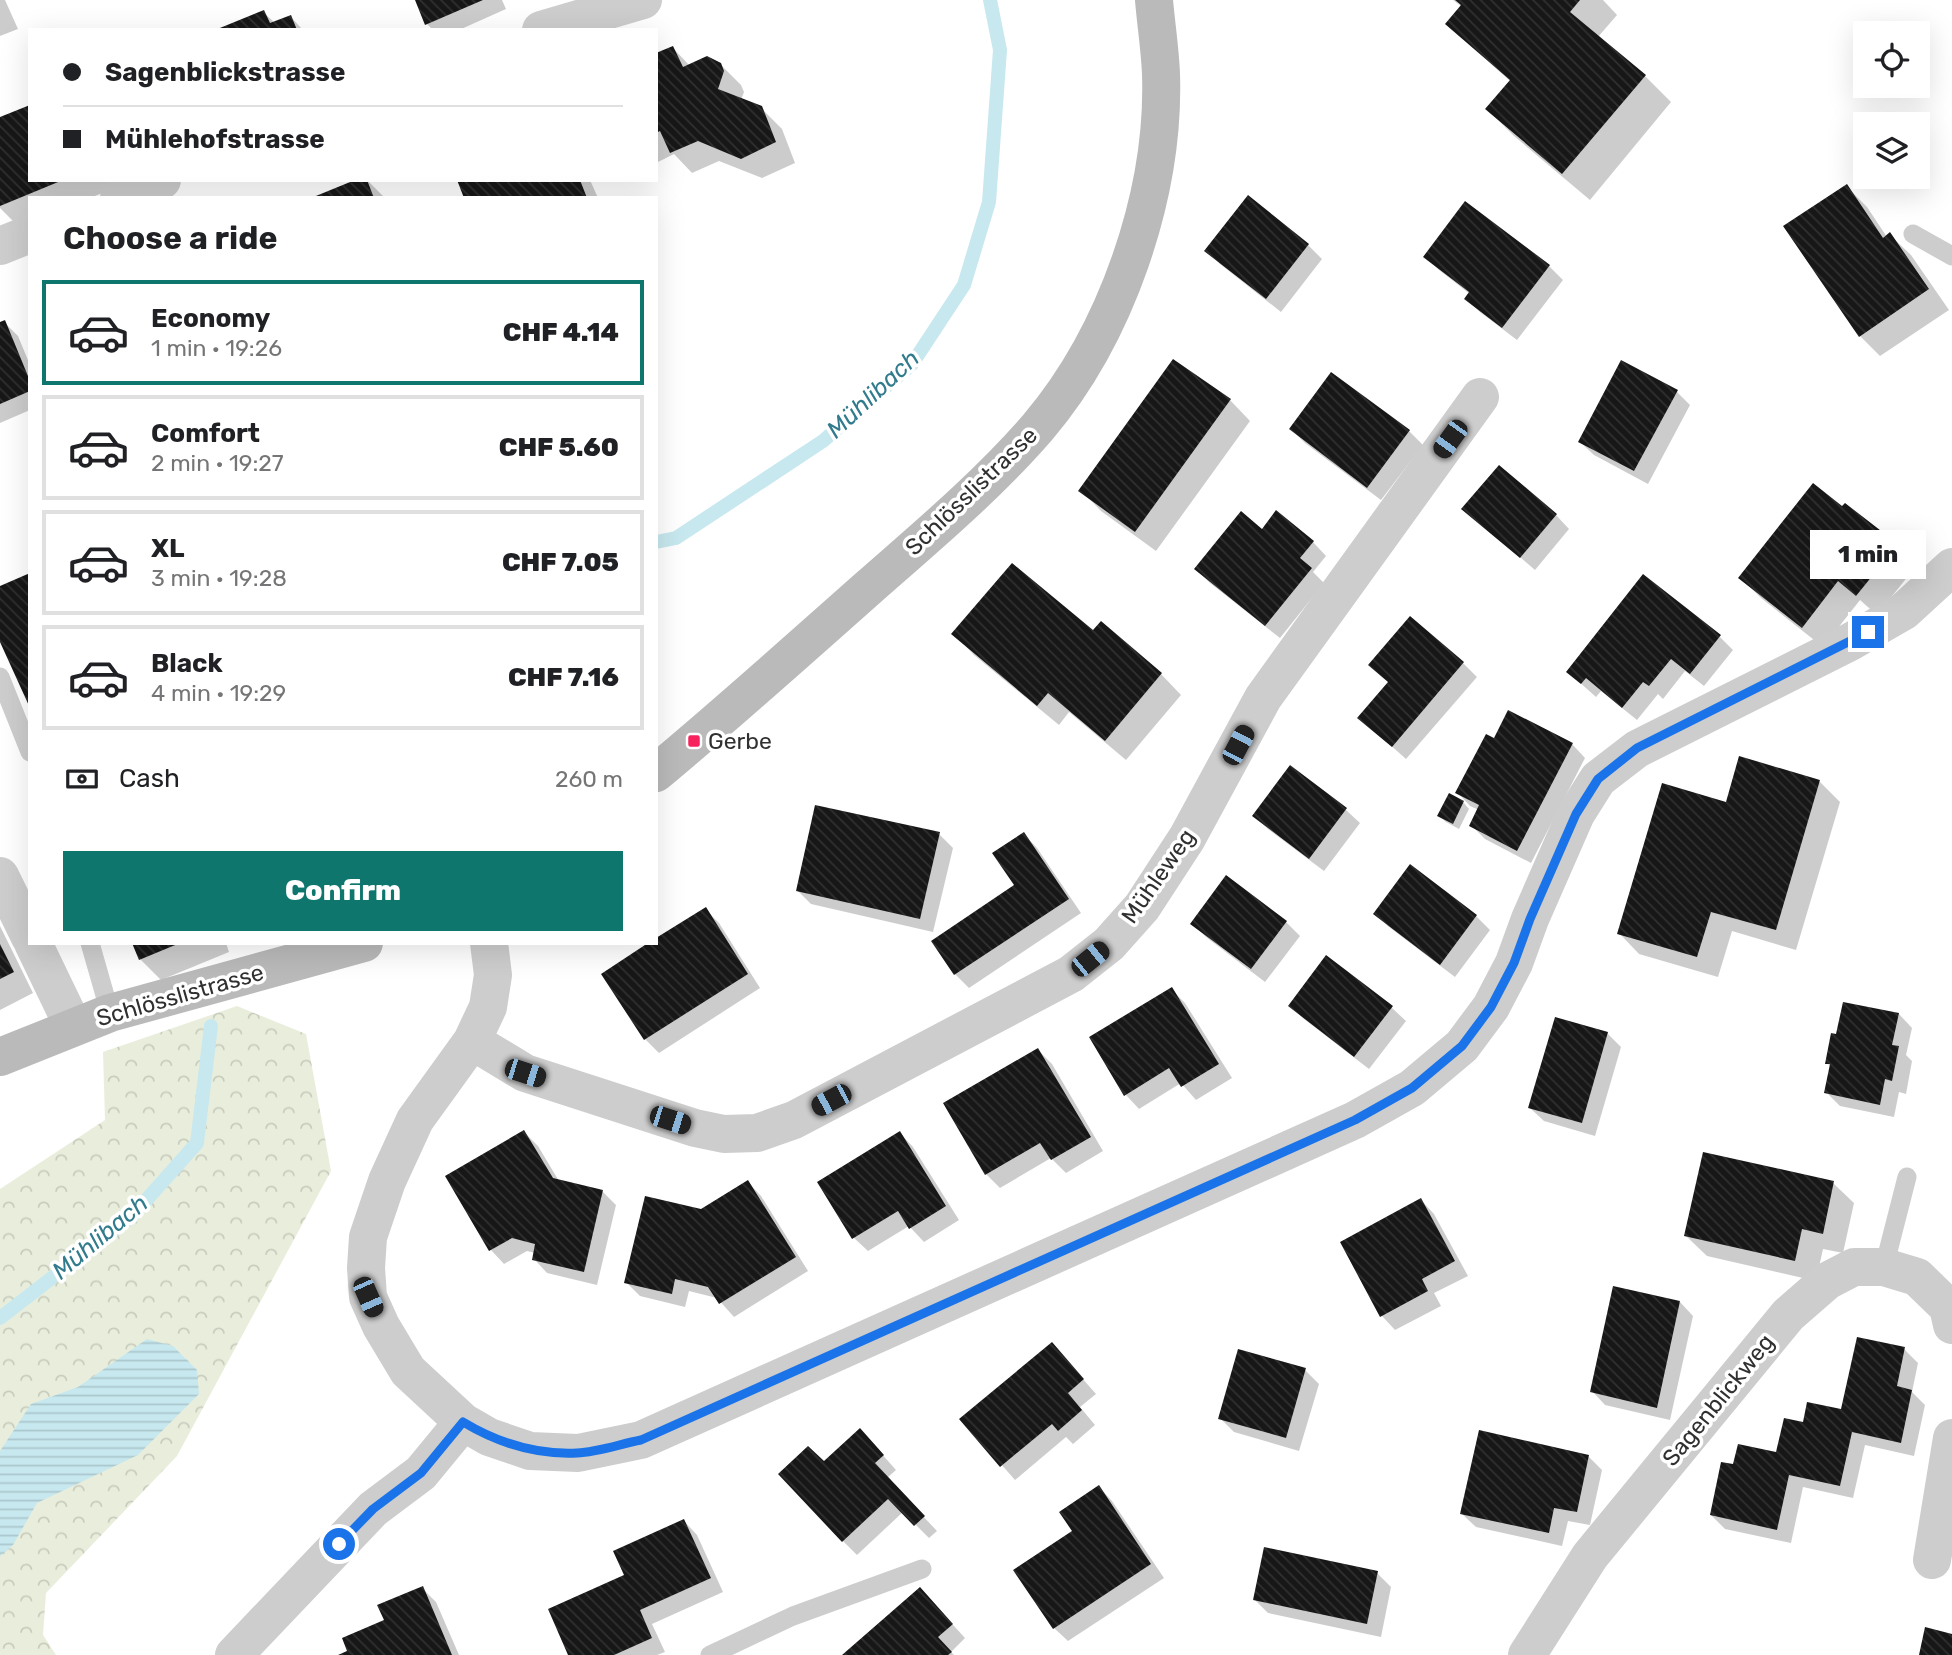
<!DOCTYPE html>
<meta charset="utf-8">
<style>
:root{--surface:#fff;--page:#f6f6f6;--text:#202124;--muted:#757577;--line:#e0e0e0;--accent:#0f766e}
body{margin:0;font-family:Rubik,sans-serif;background:var(--page);color:var(--text);height:100vh;display:flex;flex-direction:column;font-size:26px;white-space:nowrap}
*{box-sizing:border-box;margin:0}
p{font-size:23px;color:var(--muted)}
.icon{flex:none;width:38px;height:38px;fill:none;stroke:currentColor;stroke-width:2;stroke-linecap:round;stroke-linejoin:round}
.map{position:relative;flex:1;overflow:hidden}
.sheet{position:absolute;left:28px;top:196px;width:630px;height:749px;display:flex;flex-direction:column;background:var(--surface);border-radius:0px;box-shadow:0 7px 28px #0002}
.sheet>*{flex:none}
.top-card{position:absolute;left:28px;top:28px;width:630px;height:154px;border-radius:0px;box-shadow:0 7px 28px #0002;display:grid;align-content:center;height:154px;padding:0 35px;background:var(--surface)}
.controls{position:absolute;left:1853px;top:21px;display:grid;gap:14px}
.controls a{display:grid;place-items:center;width:77px;height:77px;border-radius:0px;background:var(--surface);box-shadow:0 7px 28px #0002;font-size:35px}
.end{position:absolute;width:32px;height:32px;margin:-16px;border:9px solid #1a73e8;background:#fff;box-shadow:0 0 0 4px #fff}
.from{border-radius:50%}
.bubble{position:absolute;height:49px;border-radius:0px;background:var(--surface);box-shadow:0 7px 28px #0002;font-size:23px;font-weight:800;line-height:49px;text-align:center}
.car{position:absolute;width:21px;height:42px;margin:-21px -10px;border-radius:9px;box-shadow:0 0 5px 2px #0007;background:linear-gradient(#222 24%,#8ab4d8 0 40%,#222 0 76%,#8ab4d8 0 86%,#222 0)}
.top-card b{display:flex;align-items:center;gap:24px;height:66px;font-size:26px}
.top-card b+b{border-top:2px solid var(--line)}
.top-card i{width:18px;height:18px;background:var(--text)}
ul{padding:0;list-style:none}
li{display:flex;align-items:center;gap:21px;height:105px;margin:0 14px 10px;padding:0 21px;border:4px solid var(--line);border-radius:0px}
li div{flex:1}
li b{display:block;font-size:26px}
li em{font-style:normal;font-weight:800}
li.current{border-color:var(--accent)}
li>.icon{width:63px;height:63px;stroke-width:1.5}
h2{padding:0 35px;font-size:32px;line-height:84px}
.pay{display:flex;align-items:center;gap:18px;height:77px;padding:0 35px;font-size:26px}
.pay p{margin-inline-start:auto}
.cta{display:flex;gap:14px;margin-top:auto;padding:14px 35px}
.cta a{flex:1;height:80px;border-radius:0px;background:var(--accent);color:#fff;font-size:28px;font-weight:800;line-height:80px;text-align:center}
.map>svg:first-child{display:block}
.forest{fill:url(#forest-crowns)}
.water{fill:url(#water-rules)}
.shadow{fill:#0003}
.lines{fill:none;stroke-linecap:round;stroke-linejoin:round}
.stream{stroke:#c7e8ef;stroke-width:14}
.building{fill:url(#building-back-hatch)}
.lane{stroke:#cdcdcd;stroke-width:19}
.street{stroke:#cdcdcd;stroke-width:38}
.secondary{stroke:#bababa;stroke-width:38}
.route{stroke:#1a73e8;stroke-width:9}
.poi-dot{fill:#f6235c;stroke:#fff;stroke-width:2.5}
.labels{text-anchor:middle;stroke-width:7;stroke-linejoin:round;paint-order:stroke}
.street-label{font-size:23px;fill:#303030;stroke:#fff}
.poi-label{font-size:23px;fill:#303030;stroke:#fff;text-anchor:start}
.water-label{font-size:24px;font-style:italic;fill:#317b8c;stroke:#fff}
</style>
<div class="map">
<svg width="1952" height="1655" viewBox="0 0 1952 1655">
<defs>
<pattern id="forest-crowns" width="20" height="18" patternUnits="userSpaceOnUse" patternTransform="scale(1.75)"><rect width="20" height="18" fill="#e9eedc"/><path d="M2 6a3 3 0 1 1 6 0M12 15a3 3 0 1 1 6 0" fill="none" stroke="#c8ccbd"/></pattern>
<pattern id="water-rules" width="6" height="5" patternUnits="userSpaceOnUse" patternTransform="scale(1.75)"><rect width="6" height="5" fill="#c7e8ef"/><path d="M0 2.5h6" fill="none" stroke="#abc7cd"/></pattern>
<pattern id="building-back-hatch" width="6" height="6" patternUnits="userSpaceOnUse" patternTransform="scale(1.75)"><rect width="6" height="6" fill="#171717"/><path d="M-1 5l2 2M0 0l6 6M5-1l2 2" fill="none" stroke="#303030"/></pattern>
</defs>
<rect width="100%" height="100%" fill="#fff"/>
<!-- forest -->
<path class="forest" d="M 237,1006 L 306,1034 L 331,1171 L 177,1456 L 46,1593 L 43,1635 L 56,1655 L 0,1655 L 0,1189 L 105,1120 L 103,1052 Z"/>
<!-- water -->
<path class="water" d="M 147,1339 L 173,1346 L 197,1370 L 199,1394 L 138,1455 L 37,1503 L 13,1545 L 0,1556 L 0,1451 L 31,1404 L 78,1387 Z"/>
<!-- shadow -->
<path class="shadow" d="M 0,0 L 5,0 L 18,29 L 0,36 Z
M 416,0 L 502,0 L 506,9 L 459,30 L 433,30 L 427,24 Z
M 1453,0 L 1603,0 L 1617,15 L 1598,37 L 1645,76 L 1671,102 L 1590,200 L 1514,136 L 1487,109 L 1511,82 L 1447,24 L 1462,7 Z
M 263,12 L 275,23 L 291,17 L 303,30 L 219,30 Z
M 673,48 L 690,66 L 720,64 L 741,85 L 744,92 L 741,100 L 761,108 L 782,129 L 795,163 L 762,178 L 719,161 L 692,173 L 674,154 L 658,162 L 656,55 Z
M 0,119 L 30,180 L 128,180 L 129,182 L 90,198 L 30,198 L 30,222 L 19,227 L 0,208 Z
M 360,180 L 367,180 L 385,198 L 316,198 Z
M 459,180 L 590,180 L 598,198 L 466,198 Z
M 1846,186 L 1867,207 L 1887,237 L 1890,235 L 1911,255 L 1949,310 L 1880,356 L 1860,336 Z
M 1248,198 L 1308,245 L 1322,259 L 1281,312 L 1220,264 L 1207,250 Z
M 1425,256 L 1549,266 L 1563,280 L 1517,340 L 1480,312 L 1466,299 L 1470,294 L 1439,270 Z
M 4,322 L 18,336 L 30,365 L 30,410 L 0,423 L 0,324 Z
M 1332,374 L 1409,431 L 1423,445 L 1381,500 L 1305,443 L 1291,429 Z
M 1677,392 L 1690,405 L 1648,484 L 1594,455 L 1580,442 Z
M 1230,400 L 1250,421 L 1156,551 L 1101,511 L 1081,490 Z
M 1464,509 L 1556,515 L 1569,529 L 1535,570 Z
M 1842,509 L 1896,545 L 1917,565 L 1877,615 L 1860,600 L 1823,647 L 1761,598 L 1741,578 Z
M 1262,531 L 1313,542 L 1326,556 L 1313,572 L 1324,583 L 1280,638 L 1210,583 L 1196,569 Z
M 1094,633 L 1161,674 L 1181,695 L 1126,760 L 1069,712 L 1059,725 L 974,655 L 954,634 Z
M 1720,637 L 1733,650 L 1704,686 L 1685,671 L 1663,699 L 1658,694 L 1637,720 L 1601,691 L 1596,697 L 1568,672 Z
M 1463,663 L 1477,677 L 1406,759 L 1360,718 L 1390,683 Z
M 1495,740 L 1572,744 L 1585,758 L 1531,863 L 1485,839 L 1471,825 L 1479,810 L 1470,806 L 1458,793 Z
M 1290,768 L 1346,810 L 1360,823 L 1324,871 L 1268,829 L 1254,816 Z
M 1820,782 L 1840,802 L 1796,950 L 1732,931 L 1718,977 L 1639,954 L 1619,933 L 1727,804 Z
M 1449,796 L 1464,803 L 1469,809 L 1459,829 L 1446,822 L 1439,816 Z
M 939,834 L 953,848 L 933,932 L 811,904 L 797,890 Z
M 1024,834 L 1037,848 L 1081,913 L 969,988 L 955,974 L 1016,886 Z
M 1411,866 L 1476,916 L 1490,930 L 1455,977 L 1389,927 L 1375,914 Z
M 705,909 L 719,923 L 760,988 L 659,1053 L 645,1039 L 656,943 Z
M 1286,922 L 1300,936 L 1265,982 L 1206,937 L 1192,923 Z
M 0,926 L 33,993 L 0,1010 Z
M 134,943 L 226,943 L 229,952 L 161,980 L 140,959 Z
M 1326,958 L 1392,1008 L 1406,1021 L 1369,1069 L 1304,1019 L 1290,1005 Z
M 1171,989 L 1185,1003 L 1232,1078 L 1196,1100 L 1181,1083 L 1139,1109 L 1126,1095 Z
M 1899,1014 L 1912,1028 L 1906,1055 L 1912,1061 L 1906,1094 L 1899,1092 L 1894,1117 L 1840,1106 L 1826,1092 L 1831,1067 L 1827,1063 Z
M 1607,1033 L 1621,1047 L 1595,1136 L 1544,1121 L 1530,1108 Z
M 1038,1050 L 1052,1064 L 1103,1151 L 1066,1173 L 1051,1158 L 1000,1188 L 986,1174 Z
M 524,1132 L 538,1146 L 559,1181 L 602,1191 L 616,1205 L 597,1285 L 547,1273 L 534,1259 L 535,1253 L 527,1251 L 504,1264 L 491,1250 L 447,1177 Z
M 900,1133 L 913,1147 L 959,1220 L 924,1242 L 909,1226 L 868,1251 L 854,1238 Z
M 748,1182 L 761,1196 L 808,1271 L 734,1317 L 717,1298 L 689,1291 L 685,1307 L 640,1296 L 626,1282 L 702,1211 Z
M 1833,1183 L 1854,1203 L 1843,1253 L 1823,1249 L 1816,1281 L 1707,1256 L 1686,1236 Z
M 1421,1200 L 1434,1214 L 1468,1276 L 1434,1293 L 1441,1306 L 1395,1330 L 1382,1316 L 1342,1242 Z
M 1680,1302 L 1693,1316 L 1670,1420 L 1605,1405 L 1592,1391 Z
M 1052,1344 L 1096,1394 L 1080,1407 L 1095,1425 L 1073,1444 L 1066,1437 L 1015,1480 L 962,1420 Z
M 1904,1349 L 1918,1363 L 1912,1392 L 1925,1405 L 1914,1456 L 1865,1445 L 1853,1498 L 1803,1487 L 1791,1543 L 1725,1529 L 1711,1515 L 1734,1466 L 1778,1454 L 1804,1425 L 1842,1411 Z
M 1305,1370 L 1319,1384 L 1299,1451 L 1234,1432 L 1220,1418 Z
M 873,1444 L 896,1470 L 887,1478 L 937,1531 L 929,1538 L 903,1512 L 857,1555 L 843,1541 L 824,1464 Z
M 1589,1457 L 1602,1470 L 1590,1525 L 1568,1521 L 1562,1546 L 1476,1527 L 1462,1514 Z
M 1099,1487 L 1112,1501 L 1164,1578 L 1068,1641 L 1054,1628 L 1075,1532 Z
M 684,1521 L 697,1535 L 723,1592 L 652,1624 L 665,1652 L 657,1655 L 570,1655 L 626,1576 Z
M 1377,1573 L 1391,1587 L 1381,1637 L 1268,1613 L 1254,1599 Z
M 422,1588 L 436,1602 L 459,1655 L 342,1655 L 386,1621 Z
M 933,1603 L 965,1638 L 951,1652 L 954,1655 L 844,1655 Z"/>
<g class="lines">
<!-- stream -->
<path class="stream" d="M 656,542 L 676,538 L 823,441 L 912,364 L 964,285 L 989,202 L 1000,50 L 990,0
M 0,1318 L 132,1216 L 197,1143 L 211,1026"/>
</g>
<!-- building -->
<path class="building" d="M 415,0 L 483,0 L 425,25 Z
M 1455,0 L 1580,0 L 1570,12 L 1646,75 L 1562,174 L 1485,109 L 1510,80 L 1445,24 L 1461,5 Z
M 264,10 L 270,23 L 291,15 L 297,30 L 215,30 Z
M 673,46 L 683,67 L 707,56 L 721,63 L 724,71 L 718,89 L 762,106 L 776,142 L 741,159 L 698,141 L 670,153 L 660,131 L 656,133 L 656,53 Z
M 30,105 L 30,180 L 63,180 L 0,206 L 0,117 Z
M 355,180 L 367,180 L 374,198 L 311,198 Z
M 457,180 L 580,180 L 587,198 L 464,198 Z
M 1847,184 L 1883,238 L 1890,232 L 1929,289 L 1859,337 L 1783,226 Z
M 1248,195 L 1309,244 L 1266,299 L 1204,251 Z
M 1465,201 L 1550,265 L 1502,328 L 1464,299 L 1469,292 L 1423,257 Z
M 5,320 L 30,381 L 30,391 L 0,404 L 0,322 Z
M 1173,359 L 1231,399 L 1135,532 L 1078,491 Z
M 1621,360 L 1678,390 L 1634,471 L 1578,442 Z
M 1331,372 L 1410,430 L 1367,488 L 1289,429 Z
M 1499,465 L 1557,514 L 1520,558 L 1461,509 Z
M 1813,483 L 1842,506 L 1845,503 L 1898,544 L 1856,596 L 1838,581 L 1802,628 L 1738,578 Z
M 1276,510 L 1314,541 L 1300,558 L 1312,568 L 1265,626 L 1194,569 L 1241,511 L 1262,529 Z
M 1012,563 L 1093,630 L 1101,621 L 1162,673 L 1105,741 L 1048,693 L 1037,706 L 951,634 Z
M 30,573 L 30,708 L 0,642 L 0,586 Z
M 1643,574 L 1721,635 L 1690,674 L 1671,659 L 1649,686 L 1643,682 L 1622,708 L 1586,678 L 1581,684 L 1566,672 Z
M 1410,616 L 1464,662 L 1392,747 L 1357,718 L 1388,682 L 1368,665 Z
M 1508,710 L 1573,743 L 1517,851 L 1469,826 L 1479,805 L 1455,793 L 1486,734 L 1494,738 Z
M 1739,756 L 1820,780 L 1776,930 L 1711,912 L 1697,957 L 1617,934 L 1662,783 L 1726,802 Z
M 1290,765 L 1347,808 L 1309,859 L 1252,816 Z
M 1449,793 L 1464,801 L 1453,824 L 1437,816 Z
M 815,805 L 940,832 L 920,919 L 796,891 Z
M 1024,832 L 1069,899 L 954,975 L 931,941 L 1014,885 L 992,853 Z
M 1410,864 L 1477,915 L 1440,965 L 1373,914 Z
M 1226,875 L 1287,921 L 1251,969 L 1190,924 Z
M 706,907 L 748,974 L 644,1040 L 601,974 L 648,943 L 656,943 L 656,938 Z
M 132,943 L 180,943 L 139,960 Z
M 0,944 L 14,972 L 0,979 Z
M 1326,955 L 1393,1006 L 1354,1057 L 1288,1006 Z
M 1172,987 L 1219,1064 L 1181,1087 L 1169,1068 L 1124,1096 L 1089,1037 Z
M 1843,1002 L 1899,1013 L 1892,1045 L 1899,1046 L 1892,1081 L 1885,1079 L 1880,1105 L 1824,1093 L 1830,1064 L 1825,1064 L 1831,1033 L 1836,1034 Z
M 1555,1017 L 1608,1032 L 1582,1123 L 1528,1108 Z
M 1038,1048 L 1091,1137 L 1051,1160 L 1040,1143 L 985,1175 L 943,1103 Z
M 524,1130 L 553,1178 L 603,1190 L 584,1272 L 532,1260 L 535,1244 L 512,1238 L 489,1251 L 445,1176 Z
M 900,1131 L 946,1206 L 909,1229 L 898,1211 L 852,1239 L 817,1182 Z
M 1703,1152 L 1834,1181 L 1823,1234 L 1802,1229 L 1795,1261 L 1684,1236 Z
M 748,1180 L 796,1257 L 719,1304 L 708,1287 L 675,1279 L 672,1294 L 624,1283 L 645,1196 L 701,1209 Z
M 1421,1198 L 1455,1261 L 1422,1279 L 1428,1291 L 1380,1317 L 1340,1242 Z
M 1613,1286 L 1680,1301 L 1657,1408 L 1590,1392 Z
M 1857,1337 L 1905,1347 L 1897,1386 L 1912,1390 L 1901,1443 L 1852,1432 L 1840,1486 L 1789,1475 L 1777,1530 L 1710,1515 L 1721,1462 L 1733,1464 L 1738,1444 L 1776,1452 L 1784,1418 L 1803,1422 L 1807,1402 L 1841,1409 Z
M 1052,1342 L 1084,1379 L 1068,1393 L 1082,1410 L 1058,1431 L 1052,1424 L 1000,1467 L 959,1419 Z
M 1238,1349 L 1306,1368 L 1286,1438 L 1218,1419 Z
M 860,1428 L 884,1455 L 875,1463 L 925,1516 L 914,1526 L 888,1499 L 842,1542 L 778,1474 L 808,1446 L 824,1461 Z
M 1479,1430 L 1589,1455 L 1577,1512 L 1554,1508 L 1549,1533 L 1460,1514 Z
M 1099,1485 L 1151,1564 L 1053,1629 L 1013,1570 L 1072,1531 L 1059,1512 Z
M 684,1519 L 711,1578 L 640,1610 L 652,1638 L 614,1655 L 568,1655 L 548,1609 L 624,1575 L 613,1551 Z
M 1264,1547 L 1378,1571 L 1367,1624 L 1253,1600 Z
M 423,1586 L 452,1655 L 338,1655 L 347,1651 L 342,1638 L 384,1620 L 377,1605 Z
M 920,1587 L 953,1624 L 938,1637 L 952,1652 L 948,1655 L 842,1655 Z
M 1925,1627 L 1952,1634 L 1952,1655 L 1919,1655 Z"/>
<g class="lines">
<!-- lane -->
<path class="lane" d="M 1913,234 L 1952,256
M 0,677 L 30,752
M 90,943 L 110,1013
M 1884,1267 L 1907,1177
M 710,1655 L 793,1616 L 922,1569"/>
<!-- street -->
<path class="street" d="M 541,30 L 643,0
M 119,198 L 162,180
M 0,246 L 30,234
M 0,876 L 30,937
M 33,943 L 73,1026
M 489,943 L 493,975 L 488,1007 L 472,1041 L 415,1120 L 387,1181 L 368,1237 L 366,1268 L 368,1297 L 381,1326 L 408,1371 L 463,1422 L 489,1437 L 530,1451 L 578,1453 L 641,1440 L 1355,1120 L 1412,1088 L 1462,1046 L 1491,1007 L 1514,963 L 1530,919 L 1576,814 L 1598,779 L 1637,749 L 1850,642 L 1904,611 L 1952,567
M 472,1041 L 525,1073 L 695,1128 L 724,1134 L 757,1133 L 794,1120 L 1071,974 L 1109,944 L 1142,907 L 1187,838 L 1263,698 L 1480,397
M 1932,1560 L 1952,1438
M 234,1655 L 373,1509 L 421,1473 L 463,1422
M 1527,1655 L 1590,1556 L 1788,1315 L 1827,1281 L 1854,1267 L 1884,1267 L 1917,1277 L 1948,1307 L 1952,1325"/>
<!-- secondary -->
<path class="secondary" d="M 656,773 C 728,713 798,650 868,588 C 926,537 987,486 1038,427 C 1116,335 1165,195 1161,74 C 1160,49 1156,24 1154,0
M 0,1057 L 110,1013 L 364,943"/>
</g>
<g class="lines">
<!-- route -->
<path class="route" d="M 339,1544 L 373,1509 L 421,1473 L 463,1422 C 498,1443 535,1455 577,1453 C 598,1452 620,1444 641,1440 L 1355,1120 L 1412,1088 L 1462,1046 L 1491,1007 L 1514,963 L 1530,919 L 1576,814 L 1598,779 L 1637,748 L 1868,632"/>
</g>
<!-- markers -->
<rect class="poi-dot" x="687" y="734" width="14" height="14" rx="3.5"/>
<g class="labels">
<!-- street labels -->
<g class="street-label">
<text transform="translate(971 491) rotate(-44)" y="8">Schlösslistrasse</text>
<text transform="translate(1158 876) rotate(-55)" y="8">Mühleweg</text>
<text transform="translate(180 995) rotate(-16)" y="8">Schlösslistrasse</text>
<text transform="translate(1718 1400) rotate(-51)" y="8">Sagenblickweg</text>
</g>
<!-- poi labels -->
<g class="poi-label">
<text x="708" y="749">Gerbe</text>
</g>
<!-- water labels -->
<g class="water-label">
<text transform="translate(873 394) rotate(-43)" y="8">Mühlibach</text>
<text transform="translate(100 1237) rotate(-40)" y="8">Mühlibach</text>
</g>
</g>
</svg>
<div class="controls">
<a><svg class="icon" aria-label="locate" viewBox="0 0 24 24"><circle cx="12" cy="12" r="6"/><path d="M12 2v4M12 18v4M2 12h4M18 12h4"/></svg></a>
<a><svg class="icon" aria-label="layers" viewBox="0 0 24 24"><path d="M12 4l9 5-9 5-9-5zM3 14l9 5 9-5"/></svg></a>
</div>
<i class="end from" style="left:339px;top:1544px"></i>
<i class="end" style="left:1868px;top:632px"></i>
<div class="bubble" style="left:1810px;top:530px;width:116px">1 min</div>
<i class="car" style="left:1450px;top:439px;rotate:216deg"></i>
<i class="car" style="left:1238px;top:745px;rotate:28deg"></i>
<i class="car" style="left:1090px;top:959px;rotate:51deg"></i>
<i class="car" style="left:525px;top:1073px;rotate:108deg"></i>
<i class="car" style="left:831px;top:1100px;rotate:242deg"></i>
<i class="car" style="left:670px;top:1120px;rotate:108deg"></i>
<i class="car" style="left:368px;top:1297px;rotate:156deg"></i>
<div class="top-card">
<b><i class="from"></i>Sagenblickstrasse</b>
<b><i></i>Mühlehofstrasse</b>
</div>
<section class="sheet">
<h2>Choose a ride</h2>
<ul>
<li class="current"><svg class="icon" aria-label="car" viewBox="0 0 24 24"><path d="M5 17H2v-5l4-1 3-4h7l3 4 3 1v5h-3M9 17h6M6 11h13"/><circle cx="7" cy="17" r="2"/><circle cx="17" cy="17" r="2"/></svg><div><b>Economy</b><p>1 min · 19:26</p></div><em>CHF 4.14</em></li>
<li><svg class="icon" aria-label="car" viewBox="0 0 24 24"><path d="M5 17H2v-5l4-1 3-4h7l3 4 3 1v5h-3M9 17h6M6 11h13"/><circle cx="7" cy="17" r="2"/><circle cx="17" cy="17" r="2"/></svg><div><b>Comfort</b><p>2 min · 19:27</p></div><em>CHF 5.60</em></li>
<li><svg class="icon" aria-label="car" viewBox="0 0 24 24"><path d="M5 17H2v-5l4-1 3-4h7l3 4 3 1v5h-3M9 17h6M6 11h13"/><circle cx="7" cy="17" r="2"/><circle cx="17" cy="17" r="2"/></svg><div><b>XL</b><p>3 min · 19:28</p></div><em>CHF 7.05</em></li>
<li><svg class="icon" aria-label="car" viewBox="0 0 24 24"><path d="M5 17H2v-5l4-1 3-4h7l3 4 3 1v5h-3M9 17h6M6 11h13"/><circle cx="7" cy="17" r="2"/><circle cx="17" cy="17" r="2"/></svg><div><b>Black</b><p>4 min · 19:29</p></div><em>CHF 7.16</em></li>
</ul>
<div class="pay"><svg class="icon" aria-label="cash" viewBox="0 0 24 24"><path d="M3 7h18v10H3z"/><circle cx="12" cy="12" r="2"/></svg>Cash<p>260 m</p></div>
<div class="cta"><a>Confirm</a></div>
</section>
</div>
